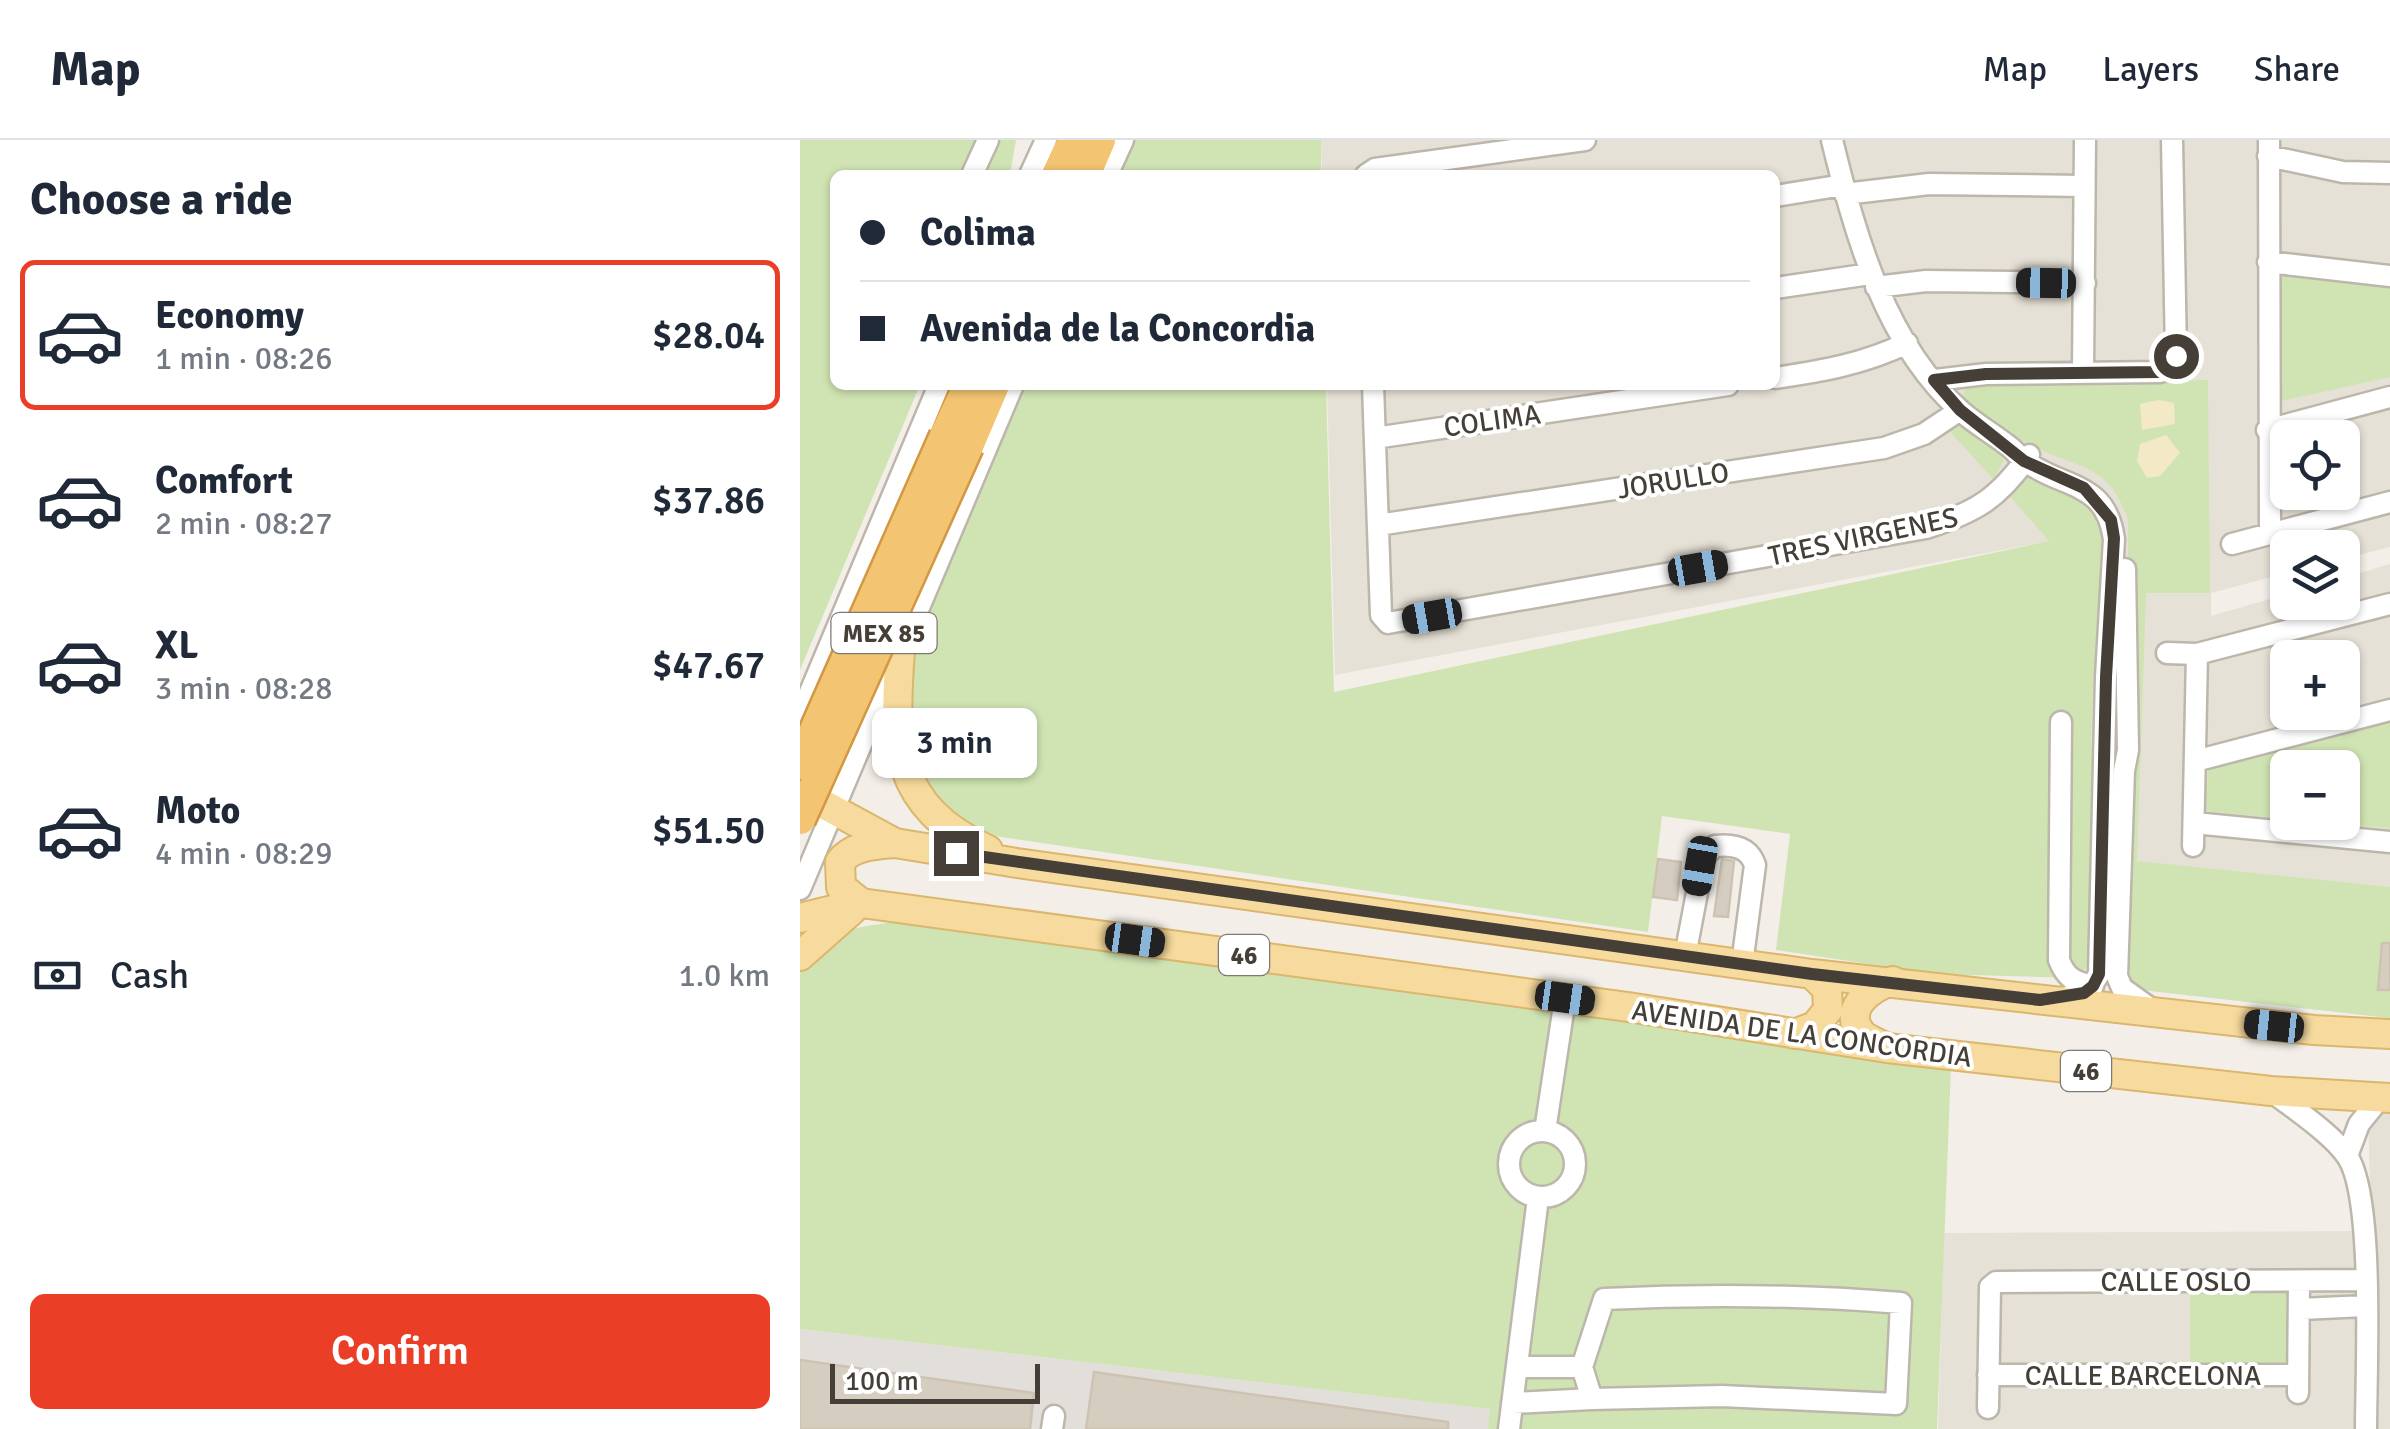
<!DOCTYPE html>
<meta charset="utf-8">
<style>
:root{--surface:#fff;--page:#f6f6f7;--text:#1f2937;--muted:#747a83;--line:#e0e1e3;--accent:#ea3e27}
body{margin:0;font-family:Signika,sans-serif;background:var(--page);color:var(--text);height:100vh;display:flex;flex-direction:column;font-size:38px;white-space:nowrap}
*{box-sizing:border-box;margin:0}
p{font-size:32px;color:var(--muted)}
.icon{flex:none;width:55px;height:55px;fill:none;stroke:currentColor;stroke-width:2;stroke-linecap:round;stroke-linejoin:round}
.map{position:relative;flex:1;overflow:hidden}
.details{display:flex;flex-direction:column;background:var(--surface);width:800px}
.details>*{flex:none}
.banner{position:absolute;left:30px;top:30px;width:950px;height:220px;border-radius:15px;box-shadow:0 2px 8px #0004;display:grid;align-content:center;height:220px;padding:0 30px;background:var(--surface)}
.fabs{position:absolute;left:1470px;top:280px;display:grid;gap:20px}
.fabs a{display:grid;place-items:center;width:90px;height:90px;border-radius:15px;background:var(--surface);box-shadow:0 2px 8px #0004;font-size:50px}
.scale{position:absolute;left:30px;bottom:25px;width:210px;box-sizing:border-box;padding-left:10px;border:5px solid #453f37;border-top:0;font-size:28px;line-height:35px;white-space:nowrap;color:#453f37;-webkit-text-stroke:8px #fff;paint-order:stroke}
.end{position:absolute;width:45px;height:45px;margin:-22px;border:12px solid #453f37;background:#fff;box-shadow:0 0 0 5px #fff}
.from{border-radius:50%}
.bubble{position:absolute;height:70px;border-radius:15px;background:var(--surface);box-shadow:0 2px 8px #0004;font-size:32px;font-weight:600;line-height:70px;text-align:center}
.car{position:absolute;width:30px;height:60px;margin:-30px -15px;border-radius:12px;box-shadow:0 0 8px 2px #0007;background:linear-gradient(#222 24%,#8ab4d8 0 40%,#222 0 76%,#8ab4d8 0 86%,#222 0)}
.banner b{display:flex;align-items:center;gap:35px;height:95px;font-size:38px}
.banner b+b{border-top:2px solid var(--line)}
.banner i{width:25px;height:25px;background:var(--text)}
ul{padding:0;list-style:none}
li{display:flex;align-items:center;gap:30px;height:150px;margin:0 20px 15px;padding:0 10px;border:5px solid transparent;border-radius:15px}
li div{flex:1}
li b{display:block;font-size:38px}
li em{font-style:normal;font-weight:600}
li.current{border-color:var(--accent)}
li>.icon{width:90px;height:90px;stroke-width:1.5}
h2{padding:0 30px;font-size:45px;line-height:120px}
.pay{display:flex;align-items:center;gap:25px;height:110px;padding:0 30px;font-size:38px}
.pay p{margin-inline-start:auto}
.action{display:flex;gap:20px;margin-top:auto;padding:20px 30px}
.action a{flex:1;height:115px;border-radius:15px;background:var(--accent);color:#fff;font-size:40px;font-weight:600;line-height:115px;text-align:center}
header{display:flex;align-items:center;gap:60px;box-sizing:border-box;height:140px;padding:0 50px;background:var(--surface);border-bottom:2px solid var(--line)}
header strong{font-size:48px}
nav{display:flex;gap:55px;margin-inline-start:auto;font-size:35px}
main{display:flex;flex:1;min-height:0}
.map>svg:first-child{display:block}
.residential{fill:#e6e1d6;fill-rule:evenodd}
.industrial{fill:#e2ded9}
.green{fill:#d0e4b3}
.sand{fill:#f4e9c6}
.building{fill:#d6cdc1;stroke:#cec2b2;stroke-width:2.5}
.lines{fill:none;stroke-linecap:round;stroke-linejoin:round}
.minor-casing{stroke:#bdb6ab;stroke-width:25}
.major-casing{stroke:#dbb66d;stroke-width:32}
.highway-casing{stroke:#d29843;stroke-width:35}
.minor{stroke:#fff;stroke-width:20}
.major{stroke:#f7da9d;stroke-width:28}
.highway{stroke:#f3c472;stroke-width:30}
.highway-bridge-casing{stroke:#d29843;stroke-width:35;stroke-linecap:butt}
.highway-bridge{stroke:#f3c472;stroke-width:30}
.route{stroke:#453f37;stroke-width:12}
.labels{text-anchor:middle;stroke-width:8;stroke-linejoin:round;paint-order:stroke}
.shield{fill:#fff;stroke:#7d7973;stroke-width:2.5}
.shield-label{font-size:25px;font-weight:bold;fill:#453f37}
.street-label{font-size:28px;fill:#453f37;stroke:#fff}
</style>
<header>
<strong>Map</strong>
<nav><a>Map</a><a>Layers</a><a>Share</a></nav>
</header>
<main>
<section class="details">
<h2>Choose a ride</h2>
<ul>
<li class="current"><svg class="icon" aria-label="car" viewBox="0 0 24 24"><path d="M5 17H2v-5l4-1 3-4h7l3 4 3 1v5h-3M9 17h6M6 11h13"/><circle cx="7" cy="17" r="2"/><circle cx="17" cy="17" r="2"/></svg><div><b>Economy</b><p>1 min · 08:26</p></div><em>$28.04</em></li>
<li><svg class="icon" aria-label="car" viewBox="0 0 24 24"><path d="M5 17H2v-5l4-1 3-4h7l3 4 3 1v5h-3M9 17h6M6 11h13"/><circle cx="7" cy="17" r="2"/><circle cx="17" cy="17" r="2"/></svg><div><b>Comfort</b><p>2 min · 08:27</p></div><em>$37.86</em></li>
<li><svg class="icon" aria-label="car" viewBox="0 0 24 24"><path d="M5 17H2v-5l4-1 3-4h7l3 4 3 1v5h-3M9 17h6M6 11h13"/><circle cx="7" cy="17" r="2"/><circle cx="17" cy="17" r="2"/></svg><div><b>XL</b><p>3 min · 08:28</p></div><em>$47.67</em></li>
<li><svg class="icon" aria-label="car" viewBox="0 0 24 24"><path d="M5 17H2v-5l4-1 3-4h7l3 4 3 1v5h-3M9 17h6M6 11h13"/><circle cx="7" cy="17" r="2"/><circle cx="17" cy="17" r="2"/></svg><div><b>Moto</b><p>4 min · 08:29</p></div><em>$51.50</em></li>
</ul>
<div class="pay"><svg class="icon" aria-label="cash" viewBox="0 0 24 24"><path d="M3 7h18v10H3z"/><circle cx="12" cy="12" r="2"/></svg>Cash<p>1.0 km</p></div>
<div class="action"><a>Confirm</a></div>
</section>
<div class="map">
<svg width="1590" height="1289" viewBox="0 0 1590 1289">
<rect width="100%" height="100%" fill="#f3efe8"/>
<!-- residential -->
<path class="residential" d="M 521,0 L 1590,0 L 1590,407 L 1543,419 L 1542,408 L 1488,408 L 1487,433 L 1411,453 L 1411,476 L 1487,454 L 1488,462 L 1542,462 L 1543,438 L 1590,424 L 1590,878 L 1333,849 L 1274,838 L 1250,401 L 535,535 L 527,245 L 975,245 L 975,35 L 522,35 ZM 1488,298 L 1542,298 L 1542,352 L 1488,352 ZM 1488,518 L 1542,518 L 1542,572 L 1488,572 ZM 1488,628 L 1542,628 L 1542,682 L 1488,682 Z
M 1590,969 L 1590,1289 L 1138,1289 L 1144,1093 L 1571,1091 L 1568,970 Z"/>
<!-- industrial -->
<path class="industrial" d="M 0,1189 L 691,1269 L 688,1289 L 0,1289 Z"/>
<!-- green -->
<path class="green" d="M 0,0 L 216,0 L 210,35 L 35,35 L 35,245 L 120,245 L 0,530 Z
M 330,0 L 521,0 L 521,35 L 315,35 Z
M 1479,131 L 1590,143 L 1590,237 L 1477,262 Z
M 1408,240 L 1410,453 L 1346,453 L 1337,721 L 1590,747 L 1590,878 L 1333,849 L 1319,825 L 1339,550 L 1328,501 L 1328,380 C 1309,326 1285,330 1241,310 C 1215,299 1190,281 1166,266 L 1163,254 L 1170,241 Z
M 226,245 L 526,245 L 534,552 L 1249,401 L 1208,354 L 1223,332 L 1283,353 L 1305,380 L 1304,493 L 1293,538 L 1291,606 L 1300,634 L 1295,810 L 1288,826 L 1274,838 L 1134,834 L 976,810 L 990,694 L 862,676 L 848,792 L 181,694 L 130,657 L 107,592 L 114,509 Z
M 1156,283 L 1200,314 L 1204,321 L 1193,339 L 1144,285 Z
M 1590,579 L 1590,688 L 1529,683 L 1542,682 L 1542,628 L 1488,628 L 1487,679 L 1406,671 L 1408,624 Z
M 97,782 L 1151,926 L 1137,1289 L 688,1289 L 690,1269 L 0,1189 L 0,828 C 38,790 43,788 97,782 Z
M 1390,1150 L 1488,1150 L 1491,1224 L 1390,1224 Z"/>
<!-- sand -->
<path class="sand" d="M 1359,260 L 1374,263 L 1375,284 L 1342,290 L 1340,264 Z
M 1366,295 L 1380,313 L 1360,336 L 1347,338 L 1337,321 L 1340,304 Z"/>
<!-- building -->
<path class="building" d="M 858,719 L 881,722 L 877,760 L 853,757 Z
M 922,719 L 934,721 L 928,777 L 914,776 Z
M 1582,803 L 1590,803 L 1590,850 L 1578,850 Z
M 0,1220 L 234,1253 L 230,1289 L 0,1289 Z
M 294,1232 L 648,1282 L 648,1289 L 286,1289 Z"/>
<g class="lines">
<defs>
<path id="minor" d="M 1032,0 C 1055,94 1085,205 1162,272 C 1177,285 1195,295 1211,308 C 1217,313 1221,319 1228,323 C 1266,349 1306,342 1314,399 L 1306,537 L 1299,834 C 1290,851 1280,855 1262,858
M 1469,0 L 1470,393
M 1468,16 L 1543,32 L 1590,33
M 172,35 L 188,0
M 230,35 L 246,0
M 307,35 L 323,0
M 566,35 L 575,29 L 785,0
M 1045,54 L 1129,44 L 1283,46
M 975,56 L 1043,45
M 1468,122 L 1590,136
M 1076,147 L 1126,141 L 1285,143
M 975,148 L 1070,134
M 1283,232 L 1285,0
M 975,238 C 1022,231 1064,224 1107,203
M 1135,240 L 1186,234 L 1359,232 L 1371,229 L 1376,215 L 1372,0
M 573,245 L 581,475 L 588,483 L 1126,388 C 1176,372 1198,359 1229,315
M 1467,290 L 1590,257
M 575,298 L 928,245
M 578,385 L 1084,308 L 1124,294 L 1160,270
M 1432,404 L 1590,362
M 1325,429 L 1328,610 L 1324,631 L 1317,836 L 1322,848 L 1354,871
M 1367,513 L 1397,514 L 1590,464
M 0,576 L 139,245
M 1261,582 L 1259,820 C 1266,838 1274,842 1293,846
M 1395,621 L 1590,570
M 1394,683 L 1590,702
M 1393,706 L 1397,514
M 0,749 L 213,245
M 885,816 L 904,716 L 915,706 C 933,704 949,707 955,725 L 942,824
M 1471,951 C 1494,969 1531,993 1547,1016 C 1575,1056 1566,1233 1566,1289
M709 1024a33 33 0 1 1 66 0a33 33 0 1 1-66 0Z
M 745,991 L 765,859
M 1547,1016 L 1559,984 L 1580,958
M 1501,1169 L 1565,1166
M 782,1227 L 804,1159 C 904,1154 1002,1155 1101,1163 L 1096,1264 L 922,1256 L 792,1259
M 1188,1235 L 1498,1235
M 1498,1253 L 1499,1141
M 712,1263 L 792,1259 L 782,1227 L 717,1227
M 1188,1268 L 1190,1147 L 1196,1142 L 1565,1140
M 252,1289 L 254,1276
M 709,1289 L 738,1058"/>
<path id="major" d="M 100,511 C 93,604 93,666 188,710
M 0,657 L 23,664 L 95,703 L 217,723 L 1012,834 L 1514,890 L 1590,894
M 61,763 L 41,747 L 40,722 C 52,705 76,705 95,703
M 0,778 L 61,763 L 828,867 L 1087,908 L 1471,951 L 1590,958
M 0,816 L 52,770
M 994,894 L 1015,886 L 1028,870 L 1027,849 L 1012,834
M 1086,907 C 1079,904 1069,900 1063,895 C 1040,871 1070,846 1093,841"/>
<path id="highway" d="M 258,35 L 273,0
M 285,35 L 300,0
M 145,296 L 169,245
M 168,306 L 194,245"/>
</defs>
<!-- minor casing -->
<use href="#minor" class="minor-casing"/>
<!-- major casing -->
<use href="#major" class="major-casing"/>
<!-- highway casing -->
<use href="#highway" class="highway-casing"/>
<!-- minor -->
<use href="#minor" class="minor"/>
<!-- major -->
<use href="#major" class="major"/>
<!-- highway -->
<use href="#highway" class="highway"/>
<defs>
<path id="highway-bridge" d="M 0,624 L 145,296
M 0,679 L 168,306"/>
</defs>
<!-- highway-bridge casing -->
<use href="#highway-bridge" class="highway-bridge-casing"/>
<!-- highway-bridge -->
<use href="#highway-bridge" class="highway-bridge"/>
</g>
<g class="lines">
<!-- route -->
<path class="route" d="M 156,713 L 1012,834 L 1240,860 L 1284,853 L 1293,846 L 1299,834 L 1306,537 L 1314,398 L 1311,380 L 1284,348 L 1224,321 L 1160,270 L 1134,240 L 1186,234 L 1359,232 L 1370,229 L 1376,216"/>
</g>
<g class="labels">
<!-- shield labels -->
<g class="shield">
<rect x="31.5" y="473" width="105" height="40" rx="8"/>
<rect x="419" y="795" width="50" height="40" rx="8"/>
<rect x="1261" y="911" width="50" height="40" rx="8"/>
</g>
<g class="shield-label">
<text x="84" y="502">MEX 85</text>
<text x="444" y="824">46</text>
<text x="1286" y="940">46</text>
</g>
<!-- street labels -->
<g class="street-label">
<text transform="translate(692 280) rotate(-8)" y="10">COLIMA</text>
<text transform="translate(873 340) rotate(-9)" y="10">JORULLO</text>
<text transform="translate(1063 396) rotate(-12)" y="10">TRES VIRGENES</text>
<text transform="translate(1002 893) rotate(8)" y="10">AVENIDA DE LA CONCORDIA</text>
<text x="1376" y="1151">CALLE OSLO</text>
<text x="1343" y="1245">CALLE BARCELONA</text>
</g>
</g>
</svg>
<div class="fabs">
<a><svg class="icon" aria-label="locate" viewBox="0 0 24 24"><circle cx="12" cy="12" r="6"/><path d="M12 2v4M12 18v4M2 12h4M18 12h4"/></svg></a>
<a><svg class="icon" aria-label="layers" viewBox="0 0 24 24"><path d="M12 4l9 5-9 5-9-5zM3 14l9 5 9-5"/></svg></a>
<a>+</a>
<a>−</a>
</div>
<div class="scale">100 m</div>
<i class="end from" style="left:1376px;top:216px"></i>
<i class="end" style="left:156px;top:713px"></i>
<div class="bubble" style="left:72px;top:568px;width:165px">3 min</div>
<i class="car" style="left:1246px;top:143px;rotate:271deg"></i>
<i class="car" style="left:898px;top:428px;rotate:80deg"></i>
<i class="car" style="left:632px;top:476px;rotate:260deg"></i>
<i class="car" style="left:900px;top:726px;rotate:190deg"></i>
<i class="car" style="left:335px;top:800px;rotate:98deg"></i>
<i class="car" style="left:765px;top:858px;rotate:98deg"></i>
<i class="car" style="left:1474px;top:886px;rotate:276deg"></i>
<div class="banner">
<b><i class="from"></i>Colima</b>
<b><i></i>Avenida de la Concordia</b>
</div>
</div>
</main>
